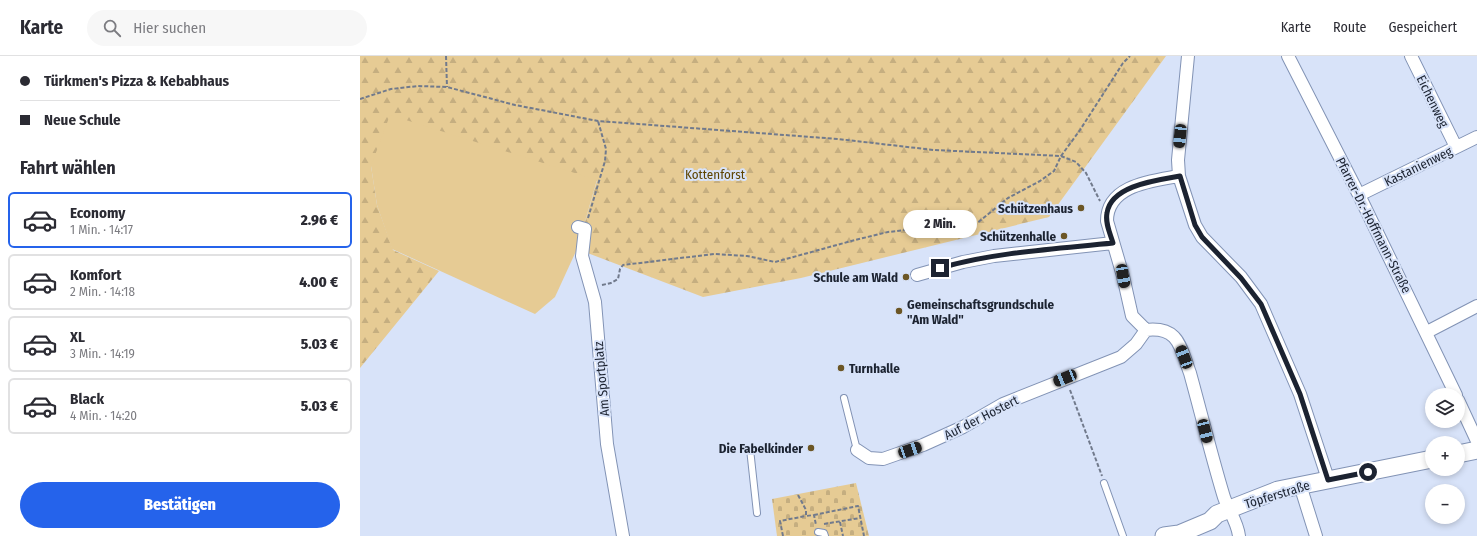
<!DOCTYPE html>
<html lang="de">
<meta charset="utf-8">
<style>
:root{--surface:#fff;--page:#f7f7f7;--text:#2b2b33;--muted:#7c7c81;--line:#e1e1e2;--accent:#2563eb}
body{margin:0;font-family:"Fira Sans Condensed",sans-serif;background:var(--page);color:var(--text);height:100vh;display:flex;flex-direction:column;font-size:15px;white-space:nowrap}
*{box-sizing:border-box;margin:0}
p{font-size:13px;color:var(--muted)}
.icon{flex:none;width:22px;height:22px;fill:none;stroke:currentColor;stroke-width:2;stroke-linecap:round;stroke-linejoin:round}
.map{position:relative;flex:1;overflow:hidden}
.side{display:flex;flex-direction:column;background:var(--surface);width:360px}
.side>*{flex:none}
.guide{display:grid;align-content:center;height:88px;padding:0 20px;background:var(--surface)}
.buttons{position:absolute;left:1065px;top:332px;display:grid;gap:8px}
.buttons a{display:grid;place-items:center;width:40px;height:40px;border-radius:50%;background:var(--surface);box-shadow:0 2px 6px #0003;font-size:20px}
.end{position:absolute;width:18px;height:18px;margin:-9px;border:5px solid #1c2331;background:#fff;box-shadow:0 0 0 2px #fff}
.from{border-radius:50%}
.bubble{position:absolute;height:28px;border-radius:14px;background:var(--surface);box-shadow:0 2px 6px #0003;font-size:13px;font-weight:800;line-height:28px;text-align:center}
.car{position:absolute;width:12px;height:24px;margin:-12px -6px;border-radius:5px;box-shadow:0 0 3px 1px #0007;background:linear-gradient(#222 24%,#8ab4d8 0 40%,#222 0 76%,#8ab4d8 0 86%,#222 0)}
.guide b{display:flex;align-items:center;gap:14px;height:38px;font-size:15px}
.guide b+b{border-top:1px solid var(--line)}
.guide i{width:10px;height:10px;background:var(--text)}
ul{padding:0;list-style:none}
li{display:flex;align-items:center;gap:12px;height:56px;margin:0 8px 6px;padding:0 12px;border:2px solid var(--line);border-radius:6px}
li div{flex:1}
li b{display:block;font-size:15px}
li em{font-style:normal;font-weight:800}
li.on{border-color:var(--accent)}
li>.icon{width:36px;height:36px;stroke-width:1.5}
h2{padding:0 20px;font-size:18px;line-height:48px}
.cta{display:flex;gap:8px;margin-top:auto;padding:8px 20px}
.cta a{flex:1;height:46px;border-radius:24px;background:var(--accent);color:#fff;font-size:16px;font-weight:800;line-height:46px;text-align:center}
header{display:flex;align-items:center;gap:24px;box-sizing:border-box;height:56px;padding:0 20px;background:var(--surface);border-bottom:1px solid var(--line)}
header strong{font-size:19px}
nav{display:flex;gap:22px;margin-inline-start:auto;font-size:14px}
.search{width:280px;height:36px;background:var(--page);display:flex;align-items:center;gap:10px;box-sizing:border-box;padding:0 14px;border-radius:22px;color:var(--muted);font-size:15px}
main{display:flex;flex:1;min-height:0}
.map>svg:first-child{display:block}
.forest{fill:url(#forest-firs)}
.cemetery{fill:url(#cemetery-stones)}
.garden{fill:#e6cb94}
.lines{fill:none;stroke-linecap:round;stroke-linejoin:round}
.lane-casing{stroke:#8293b5;stroke-width:8}
.street-casing{stroke:#8293b5;stroke-width:14}
.secondary-casing{stroke:#8293b5;stroke-width:19}
.path{stroke:#717a8c;stroke-width:2;stroke-dasharray:4 2;stroke-linecap:butt}
.lane{stroke:#fff;stroke-width:6}
.street{stroke:#fff;stroke-width:12}
.secondary{stroke:#fff;stroke-width:17}
.route{stroke:#1c2331;stroke-width:5}
.poi-dot{fill:#6c5625;stroke:#d8e3f9;stroke-width:1.5}
.labels{text-anchor:middle;stroke-width:4;stroke-linejoin:round;paint-order:stroke}
.street-label{font-size:13px;fill:#1c2331;stroke:#d8e3f9}
.park-label{font-size:13px;fill:#5e4400;stroke:#d8e3f9}
.poi-label{font-size:13px;font-weight:bold;fill:#1c2331;stroke:#d8e3f9;text-anchor:end}
</style>
<header>
<strong>Karte</strong>
<div class="search"><svg class="icon" aria-label="search" viewBox="0 0 24 24"><circle cx="10" cy="10" r="6"/><path d="M15 15l6 6"/></svg>Hier suchen</div>
<nav><a>Karte</a><a>Route</a><a>Gespeichert</a></nav>
</header>
<main>
<section class="side">
<div class="guide">
<b><i class="from"></i>Türkmen's Pizza &amp; Kebabhaus</b>
<b><i></i>Neue Schule</b>
</div>
<h2>Fahrt wählen</h2>
<ul>
<li class="on"><svg class="icon" aria-label="car" viewBox="0 0 24 24"><path d="M5 17H2v-5l4-1 3-4h7l3 4 3 1v5h-3M9 17h6M6 11h13"/><circle cx="7" cy="17" r="2"/><circle cx="17" cy="17" r="2"/></svg><div><b>Economy</b><p>1 Min. · 14:17</p></div><em>2.96 €</em></li>
<li><svg class="icon" aria-label="car" viewBox="0 0 24 24"><path d="M5 17H2v-5l4-1 3-4h7l3 4 3 1v5h-3M9 17h6M6 11h13"/><circle cx="7" cy="17" r="2"/><circle cx="17" cy="17" r="2"/></svg><div><b>Komfort</b><p>2 Min. · 14:18</p></div><em>4.00 €</em></li>
<li><svg class="icon" aria-label="car" viewBox="0 0 24 24"><path d="M5 17H2v-5l4-1 3-4h7l3 4 3 1v5h-3M9 17h6M6 11h13"/><circle cx="7" cy="17" r="2"/><circle cx="17" cy="17" r="2"/></svg><div><b>XL</b><p>3 Min. · 14:19</p></div><em>5.03 €</em></li>
<li><svg class="icon" aria-label="car" viewBox="0 0 24 24"><path d="M5 17H2v-5l4-1 3-4h7l3 4 3 1v5h-3M9 17h6M6 11h13"/><circle cx="7" cy="17" r="2"/><circle cx="17" cy="17" r="2"/></svg><div><b>Black</b><p>4 Min. · 14:20</p></div><em>5.03 €</em></li>
</ul>
<div class="cta"><a>Bestätigen</a></div>
</section>
<div class="map">
<svg width="1117" height="480" viewBox="0 0 1117 480">
<defs>
<pattern id="forest-firs" width="22" height="20" patternUnits="userSpaceOnUse"><rect width="22" height="20" fill="#e6cb94"/><path d="M5 1l3.5 6h-7zM16 11l3.5 6h-7z" fill="#c5ae80"/></pattern>
<pattern id="cemetery-stones" width="16" height="16" patternUnits="userSpaceOnUse"><rect width="16" height="16" fill="#e6cb94"/><path d="M2 7V4a2 2 0 0 1 4 0v3zM10 15v-3a2 2 0 0 1 4 0v3z" fill="#c5ae80"/></pattern>
</defs>
<rect width="100%" height="100%" fill="#d8e3f9"/>
<!-- forest -->
<path class="forest" d="M 0,0 L 806,0 L 689,161 L 441,222 L 343,241 L 217,193 L 237,125 L 11,110 L 17,149 L 33,194 L 79,215 L 0,312 Z"/>
<!-- cemetery -->
<path class="cemetery" d="M 496,427 L 509,480 L 417,480 L 412,443 Z"/>
<!-- garden -->
<path class="garden" d="M 30,59 L 237,124 L 217,193 L 195,241 L 175,258 L 32,193 L 17,149 L 11,110 Z"/>
<g class="lines">
<defs>
<path id="lane" d="M 484,342 L 497,394
M 390,393 L 397,457
M 744,427 L 763,480
M 458,476 L 464,477 L 465,480"/>
<path id="street" d="M 828,0 L 818,104 L 819,120 L 835,169 L 842,181 L 881,221 L 901,248 L 940,338 L 968,423
M 928,0 L 999,139 L 1096,339
M 1051,0 L 1096,91
M 819,120 C 792,125 747,129 747,165 L 763,220 L 772,260 L 786,274 C 795,273 807,274 814,281 C 822,289 826,307 830,317 C 841,357 851,398 863,438 C 867,453 877,464 879,480
M 999,139 L 1117,81
M 218,171 L 225,173 L 222,200 L 235,246 L 247,388 L 263,480
M 557,219 L 603,206 L 634,200 L 753,187
M 1067,276 L 1117,250
M 1098,344 L 1117,385
M 497,394 L 509,402 L 523,403 L 563,389 L 603,371 L 643,348 L 761,301 L 776,288 L 786,274
M 940,429 L 956,480"/>
<path id="secondary" d="M 1098,398 L 1117,394
M 804,480 L 819,478 L 850,465 L 857,458 L 918,434 L 1072,403"/>
</defs>
<!-- lane casing -->
<use href="#lane" class="lane-casing"/>
<!-- street casing -->
<use href="#street" class="street-casing"/>
<!-- secondary casing -->
<use href="#secondary" class="secondary-casing"/>
<!-- path -->
<path class="path" d="M 86,0 L 87,31
M 0,43 L 31,33 L 58,30 L 87,31 L 155,49 L 238,65 L 478,83 L 574,94 L 701,100 L 716,106 L 726,117 L 740,145
M 228,162 L 245,105 L 246,93 L 238,65
M 242,229 L 251,227 L 258,223 L 260,213 L 263,209 L 354,198 L 387,200 L 415,206 L 495,184 L 528,176 L 573,171 L 604,174 L 611,172 L 648,142 L 680,125 L 694,115 L 701,100 L 720,74 L 763,7 L 770,0
M 710,334 L 742,420
M 438,439 L 446,454 L 446,460 L 454,459 L 456,469
M 454,459 L 498,450 L 504,480
M 480,466 L 483,480
M 464,468 L 500,462
M 423,480 L 420,465 L 446,460"/>
<!-- lane -->
<use href="#lane" class="lane"/>
<!-- street -->
<use href="#street" class="street"/>
<!-- secondary -->
<use href="#secondary" class="secondary"/>
</g>
<g class="lines">
<!-- route -->
<path class="route" d="M 580,212 C 636,196 695,193 753,187 C 750,177 745,167 747,157 C 751,129 798,124 820,120 L 835,169 L 842,181 L 881,222 L 901,248 L 940,338 L 968,424 L 1008,416"/>
</g>
<!-- markers -->
<g class="poi-dot">
<circle cx="721" cy="152" r="4"/>
<circle cx="704" cy="180" r="4"/>
<circle cx="546" cy="221" r="4"/>
<circle cx="539" cy="255" r="4"/>
<circle cx="481" cy="312" r="4"/>
<circle cx="451" cy="392" r="4"/>
</g>
<g class="labels">
<!-- street labels -->
<g class="street-label">
<text transform="translate(1073 45) rotate(64)" y="5">Eichenweg</text>
<text transform="translate(1058 110) rotate(-26)" y="5">Kastanienweg</text>
<text transform="translate(1014 169) rotate(63)" y="5">Pfarrer-Dr.-Hoffmann-Straße</text>
<text transform="translate(241 323) rotate(-95)" y="5">Am Sportplatz</text>
<text transform="translate(621 361) rotate(-27)" y="5">Auf der Hostert</text>
<text transform="translate(917 438) rotate(-17)" y="5">Töpferstraße</text>
</g>
<!-- park labels -->
<g class="park-label">
<text x="355" y="123">Kottenforst</text>
</g>
<!-- poi labels -->
<g class="poi-label">
<text x="713" y="157">Schützenhaus</text>
<text x="696" y="185">Schützenhalle</text>
<text x="538" y="226">Schule am Wald</text>
<text x="547" y="253" text-anchor="start">Gemeinschaftsgrundschule<tspan x="547" dy="15">"Am Wald"</tspan></text>
<text x="489" y="317" text-anchor="start">Turnhalle</text>
<text x="443" y="397">Die Fabelkinder</text>
</g>
</g>
</svg>
<div class="buttons">
<a><svg class="icon" aria-label="layers" viewBox="0 0 24 24"><path d="M12 4l9 5-9 5-9-5zM3 14l9 5 9-5"/></svg></a>
<a>+</a>
<a>−</a>
</div>
<i class="end from" style="left:1008px;top:416px"></i>
<i class="end" style="left:580px;top:212px"></i>
<div class="bubble" style="left:543px;top:154px;width:74px">2 Min.</div>
<i class="car" style="left:820px;top:80px;rotate:186deg"></i>
<i class="car" style="left:763px;top:220px;rotate:170deg"></i>
<i class="car" style="left:824px;top:301px;rotate:339deg"></i>
<i class="car" style="left:705px;top:322px;rotate:248deg"></i>
<i class="car" style="left:845px;top:375px;rotate:166deg"></i>
<i class="car" style="left:550px;top:394px;rotate:71deg"></i>
</div>
</main>
